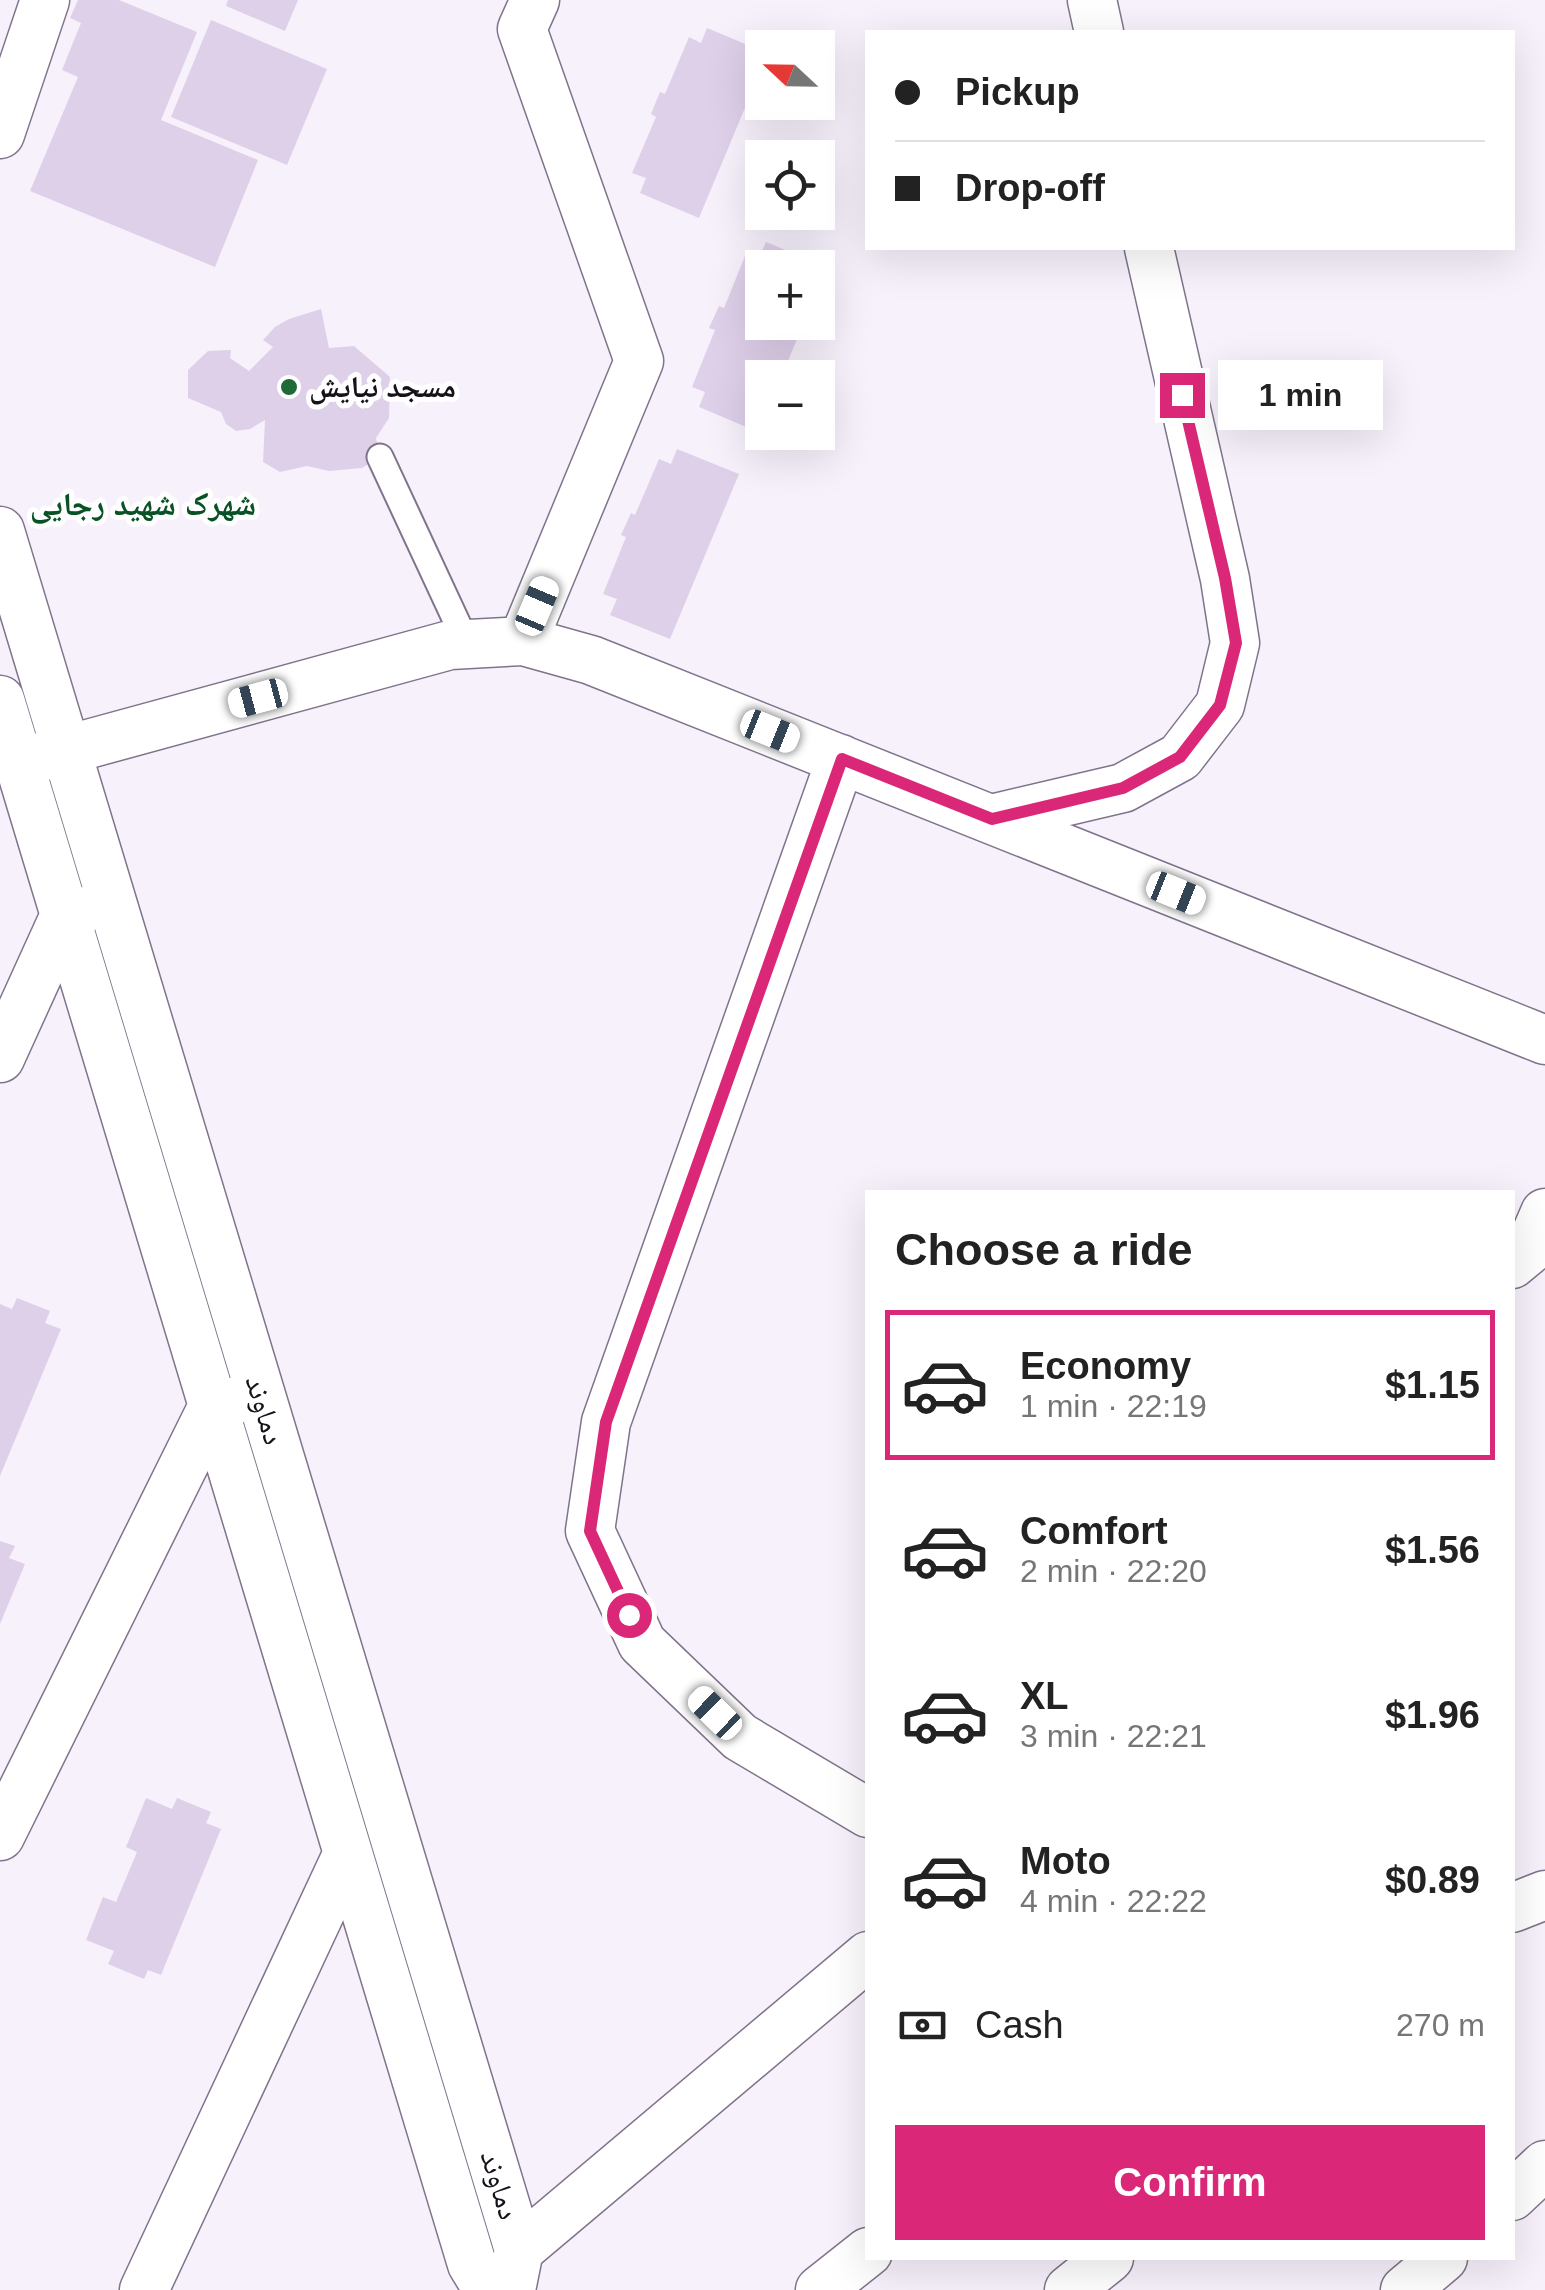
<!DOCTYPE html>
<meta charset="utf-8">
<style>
:root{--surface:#fff;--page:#f2f2f2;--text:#222;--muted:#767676;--line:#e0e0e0;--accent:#db2777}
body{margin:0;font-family:Helvetica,"Noto Naskh Arabic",sans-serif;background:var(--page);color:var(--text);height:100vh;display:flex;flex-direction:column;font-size:38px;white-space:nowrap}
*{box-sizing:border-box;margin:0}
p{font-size:32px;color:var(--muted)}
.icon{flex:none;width:55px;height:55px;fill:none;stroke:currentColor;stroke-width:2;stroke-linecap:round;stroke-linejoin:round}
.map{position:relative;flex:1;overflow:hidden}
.side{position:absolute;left:865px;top:1190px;width:650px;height:1070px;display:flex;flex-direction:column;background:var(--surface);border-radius:0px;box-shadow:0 10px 40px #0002}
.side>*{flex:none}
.top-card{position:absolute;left:865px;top:30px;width:650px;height:220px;border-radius:0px;box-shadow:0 10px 40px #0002;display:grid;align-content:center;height:220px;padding:0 30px;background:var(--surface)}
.needle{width:65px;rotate:292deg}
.controls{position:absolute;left:745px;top:30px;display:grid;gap:20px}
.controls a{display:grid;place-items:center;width:90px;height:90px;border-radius:0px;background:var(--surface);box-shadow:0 10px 40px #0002;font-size:50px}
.end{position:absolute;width:45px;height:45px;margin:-22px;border:12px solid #db2777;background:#fff;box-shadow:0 0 0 5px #fff}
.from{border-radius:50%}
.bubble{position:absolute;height:70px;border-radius:0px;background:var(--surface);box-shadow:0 10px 40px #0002;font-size:32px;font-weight:800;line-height:70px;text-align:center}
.car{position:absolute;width:30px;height:60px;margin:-30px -15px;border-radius:12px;box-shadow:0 0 8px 2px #0007;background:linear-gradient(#fff 24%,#345 0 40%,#fff 0 76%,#345 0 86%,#fff 0)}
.top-card b{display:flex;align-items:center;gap:35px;height:95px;font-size:38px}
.top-card b+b{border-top:2px solid var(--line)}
.top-card i{width:25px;height:25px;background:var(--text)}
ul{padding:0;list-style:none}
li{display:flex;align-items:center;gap:30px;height:150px;margin:0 20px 15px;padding:0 10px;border:5px solid transparent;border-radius:0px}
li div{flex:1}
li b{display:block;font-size:38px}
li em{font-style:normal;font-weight:800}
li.active{border-color:var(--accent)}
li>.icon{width:90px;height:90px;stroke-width:1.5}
h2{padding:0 30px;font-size:45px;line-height:120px}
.pay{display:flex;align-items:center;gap:25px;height:110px;padding:0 30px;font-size:38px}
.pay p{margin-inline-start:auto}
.action{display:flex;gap:20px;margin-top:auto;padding:20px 30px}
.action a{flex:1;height:115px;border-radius:0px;background:var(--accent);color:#fff;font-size:40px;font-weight:800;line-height:115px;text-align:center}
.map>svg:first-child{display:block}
.building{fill:#dfd0ea}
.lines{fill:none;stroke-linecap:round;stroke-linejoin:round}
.lane-casing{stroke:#81738b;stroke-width:29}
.street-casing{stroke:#81738b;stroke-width:51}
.lane{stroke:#fff;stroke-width:25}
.street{stroke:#fff;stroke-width:48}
.route{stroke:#db2777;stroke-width:12}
.poi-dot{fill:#1f6a38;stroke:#fff;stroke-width:4}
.labels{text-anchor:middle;stroke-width:10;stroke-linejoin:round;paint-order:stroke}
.poi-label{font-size:30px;font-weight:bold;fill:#17111a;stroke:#fff;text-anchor:start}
.street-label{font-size:30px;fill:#17111a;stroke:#fff}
.neighbourhood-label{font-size:32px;font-weight:bold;fill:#085225;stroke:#fff}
</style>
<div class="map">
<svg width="1545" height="2290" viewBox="0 0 1545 2290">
<rect width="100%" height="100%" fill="#f7f1fb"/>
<!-- building -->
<path class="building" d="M 78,0 L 119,0 L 197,32 L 161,120 L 258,160 L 215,267 L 30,191 L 78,77 L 62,70 L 81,23 L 70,18 Z
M 228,0 L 298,0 L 285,31 L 226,6 Z
M 211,20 L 327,69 L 287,165 L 171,117 Z
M 707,28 L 762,51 L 762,67 L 699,218 L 640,193 L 646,178 L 632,173 L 656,117 L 651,114 L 660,92 L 665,94 L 689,37 L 701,43 Z
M 766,242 L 827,267 L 818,289 L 818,268 L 762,268 L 762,322 L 804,322 L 781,378 L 762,378 L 762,421 L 758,432 L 699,407 L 705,392 L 692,387 L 715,330 L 709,328 L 719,306 L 724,308 L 747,251 L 760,256 Z
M 321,309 L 329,348 L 354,346 L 390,377 L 389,418 L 376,438 L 380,457 L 362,468 L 329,471 L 307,466 L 280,472 L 263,462 L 265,420 L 250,429 L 236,431 L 226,424 L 221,412 L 188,398 L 188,370 L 208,351 L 231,350 L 230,358 L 249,371 L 273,347 L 263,340 L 275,327 L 289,319 Z
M 677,449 L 739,474 L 670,639 L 610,615 L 617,599 L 603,594 L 626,537 L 621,535 L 631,513 L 635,515 L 659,459 L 671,464 Z
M 17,1298 L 50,1311 L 45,1323 L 61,1329 L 0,1476 L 0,1304 L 12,1309 Z
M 0,1541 L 15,1546 L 9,1558 L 25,1564 L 0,1624 Z
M 146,1798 L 172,1809 L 177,1798 L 211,1812 L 206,1823 L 221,1829 L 161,1975 L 148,1970 L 144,1979 L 108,1964 L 114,1951 L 86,1940 L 103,1897 L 116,1902 L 137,1852 L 126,1847 Z"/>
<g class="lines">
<defs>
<path id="lane" d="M 380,457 L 467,644"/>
<path id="street" d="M 1092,0 L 1099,32
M 0,134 L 45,0
M 0,531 L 519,2250 L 511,2290
M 523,641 L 639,361 L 522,29 L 535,0
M 0,700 L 472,2264 L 488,2290
M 37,758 L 450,645 L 523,641 L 591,660 L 1545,1040
M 841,759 L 606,1422 L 590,1531 L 642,1643 L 740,1737 L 868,1813
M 991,819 L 1123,788 L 1180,757 L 1220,705 L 1235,643 L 1225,579 L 1149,248
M 0,1058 L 65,915 L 80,911
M 1512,1264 L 1529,1250 L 1545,1213
M 0,1836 L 213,1406 L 230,1402
M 1512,1908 L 1545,1895
M 1512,2196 L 1545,2165
M 519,2250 L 868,1956
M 144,2290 L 348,1853
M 820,2290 L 868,2252
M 1069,2290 L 1109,2258
M 1405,2290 L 1443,2258"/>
</defs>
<!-- lane casing -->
<use href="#lane" class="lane-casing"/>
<!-- street casing -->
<use href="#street" class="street-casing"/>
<!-- lane -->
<use href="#lane" class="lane"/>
<!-- street -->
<use href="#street" class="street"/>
</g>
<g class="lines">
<!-- route -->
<path class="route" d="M 629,1615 L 590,1531 L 606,1422 L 842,759 L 992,819 L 1123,788 L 1180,757 L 1220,705 L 1236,643 L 1225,578 L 1182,395"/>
</g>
<!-- markers -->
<circle class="poi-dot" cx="289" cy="387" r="10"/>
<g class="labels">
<!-- poi labels -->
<g class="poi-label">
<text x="309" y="397">مسجد نیایش</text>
</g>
<!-- street labels -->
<g class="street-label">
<text transform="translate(265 1410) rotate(73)" y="10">دماوند</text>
<text transform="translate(500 2185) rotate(73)" y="10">دماوند</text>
</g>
<!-- neighbourhood labels -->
<g class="neighbourhood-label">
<text x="143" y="515">شهرک شهید رجایی</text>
</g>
</g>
</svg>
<div class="controls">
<a><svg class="needle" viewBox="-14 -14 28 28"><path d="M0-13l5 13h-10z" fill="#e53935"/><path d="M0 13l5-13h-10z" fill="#767676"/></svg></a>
<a><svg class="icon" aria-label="locate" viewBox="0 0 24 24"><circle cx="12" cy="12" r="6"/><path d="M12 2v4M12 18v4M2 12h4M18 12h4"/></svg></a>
<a>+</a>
<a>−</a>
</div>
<i class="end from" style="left:629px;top:1615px"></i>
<i class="end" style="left:1182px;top:395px"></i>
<div class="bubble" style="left:1218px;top:360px;width:165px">1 min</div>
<i class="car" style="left:537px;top:606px;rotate:23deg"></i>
<i class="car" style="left:258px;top:698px;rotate:255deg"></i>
<i class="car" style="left:770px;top:731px;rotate:112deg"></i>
<i class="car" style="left:1176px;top:893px;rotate:112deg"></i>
<i class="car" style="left:715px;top:1713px;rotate:314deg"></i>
<div class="top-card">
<b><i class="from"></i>Pickup</b>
<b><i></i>Drop-off</b>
</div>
<section class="side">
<h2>Choose a ride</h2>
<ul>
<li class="active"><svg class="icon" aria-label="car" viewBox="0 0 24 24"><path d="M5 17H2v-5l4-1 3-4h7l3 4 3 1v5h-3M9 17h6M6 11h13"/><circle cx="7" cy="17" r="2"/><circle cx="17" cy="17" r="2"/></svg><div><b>Economy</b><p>1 min · 22:19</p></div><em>$1.15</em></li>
<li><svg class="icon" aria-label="car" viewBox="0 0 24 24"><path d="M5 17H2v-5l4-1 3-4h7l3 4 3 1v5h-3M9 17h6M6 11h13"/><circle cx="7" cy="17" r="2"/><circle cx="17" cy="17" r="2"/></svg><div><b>Comfort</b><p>2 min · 22:20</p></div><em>$1.56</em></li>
<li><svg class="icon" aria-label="car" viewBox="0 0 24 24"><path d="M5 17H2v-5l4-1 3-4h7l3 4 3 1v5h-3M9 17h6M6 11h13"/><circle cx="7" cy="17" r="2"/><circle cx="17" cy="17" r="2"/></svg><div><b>XL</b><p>3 min · 22:21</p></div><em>$1.96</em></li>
<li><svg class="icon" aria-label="car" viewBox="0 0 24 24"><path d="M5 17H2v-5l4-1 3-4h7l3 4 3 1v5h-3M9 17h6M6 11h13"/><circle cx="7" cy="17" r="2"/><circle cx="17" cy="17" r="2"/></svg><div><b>Moto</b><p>4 min · 22:22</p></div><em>$0.89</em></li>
</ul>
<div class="pay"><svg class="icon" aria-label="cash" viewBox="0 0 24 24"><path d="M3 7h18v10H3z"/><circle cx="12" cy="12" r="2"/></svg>Cash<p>270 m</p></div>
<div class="action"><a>Confirm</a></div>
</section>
</div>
